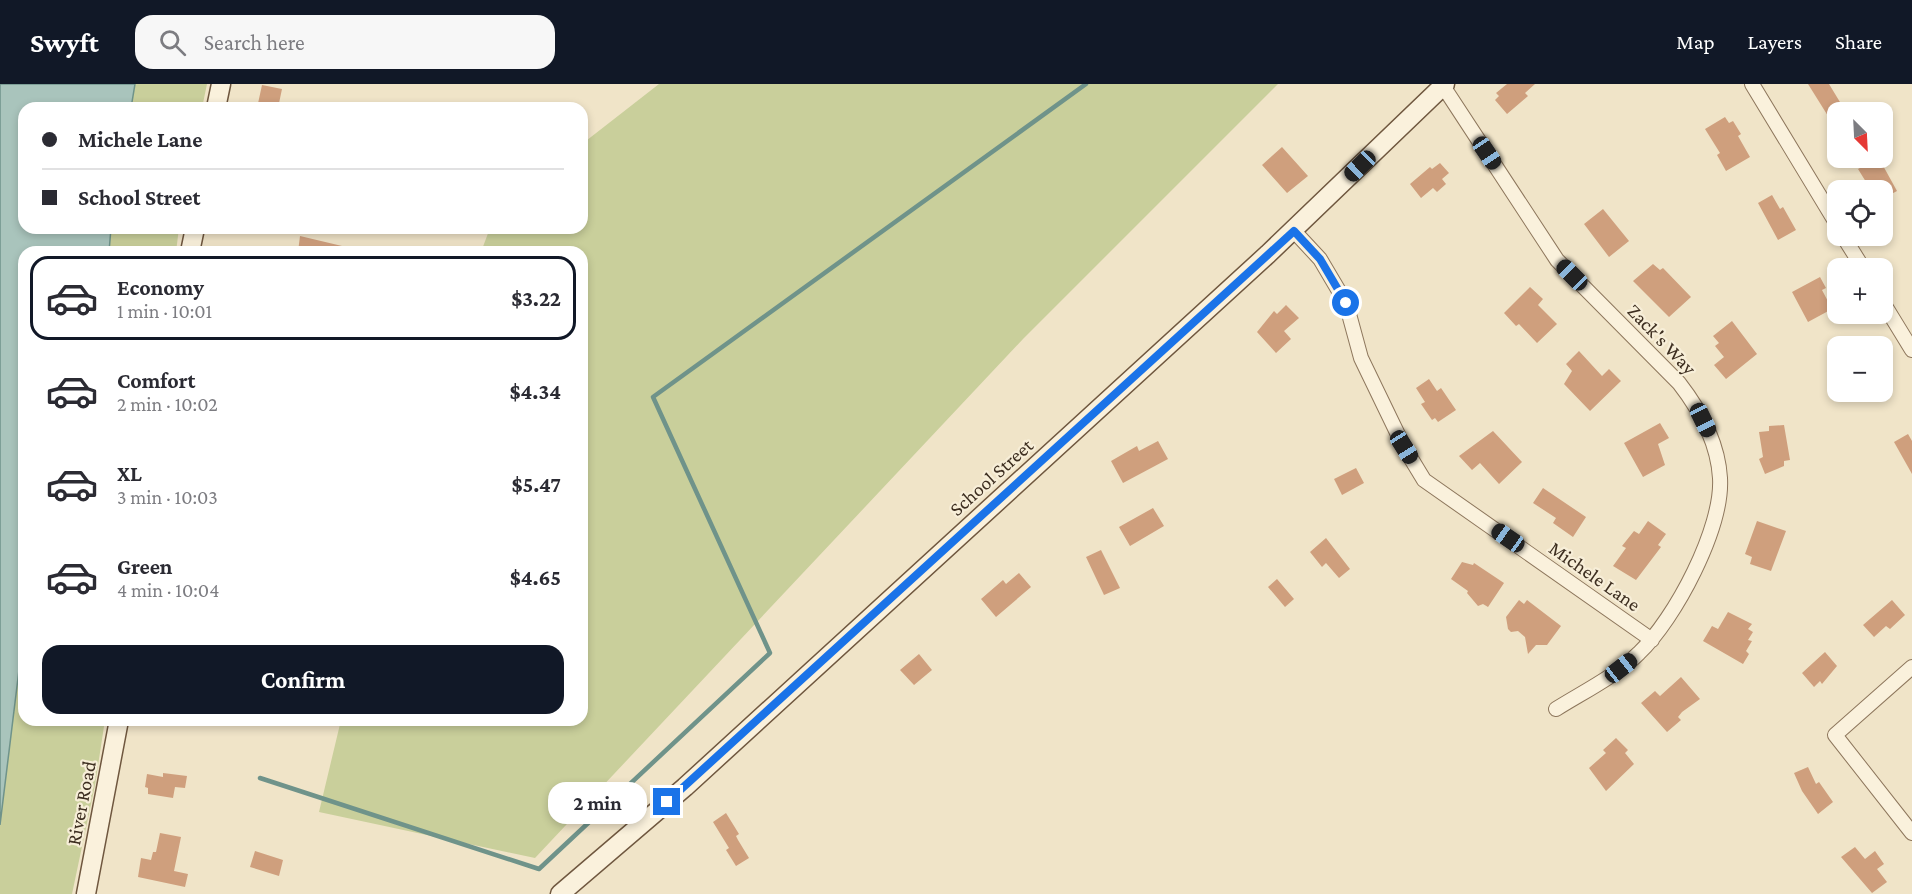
<!DOCTYPE html>
<meta charset="utf-8">
<style>
:root{--surface:#fff;--page:#f7f7f7;--text:#2b2b33;--muted:#7c7c81;--line:#e1e1e2;--accent:#111827}
body{margin:0;font-family:"Crimson Pro",serif;background:var(--page);color:var(--text);height:100vh;display:flex;flex-direction:column;font-size:22px;white-space:nowrap}
*{box-sizing:border-box;margin:0}
p{font-size:20px;color:var(--muted)}
.icon{flex:none;width:33px;height:33px;fill:none;stroke:currentColor;stroke-width:2;stroke-linecap:round;stroke-linejoin:round}
.map{position:relative;flex:1;overflow:hidden}
.panel{position:absolute;left:18px;top:162px;width:570px;height:480px;display:flex;flex-direction:column;background:var(--surface);border-radius:18px;box-shadow:0 3px 9px #0003}
.panel>*{flex:none}
.hud{position:absolute;left:18px;top:18px;width:570px;height:132px;border-radius:18px;box-shadow:0 3px 9px #0003;display:grid;align-content:center;height:132px;padding:0 24px;background:var(--surface)}
.needle{width:39px;rotate:156deg}
.controls{position:absolute;left:1827px;top:18px;display:grid;gap:12px}
.controls a{display:grid;place-items:center;width:66px;height:66px;border-radius:12px;background:var(--surface);box-shadow:0 3px 9px #0003;font-size:30px}
.end{position:absolute;width:27px;height:27px;margin:-14px;border:8px solid #1a73e8;background:#fff;box-shadow:0 0 0 3px #fff}
.from{border-radius:50%}
.bubble{position:absolute;height:42px;border-radius:18px;background:var(--surface);box-shadow:0 3px 9px #0003;font-size:20px;font-weight:700;line-height:42px;text-align:center}
.car{position:absolute;width:18px;height:36px;margin:-18px -9px;border-radius:8px;box-shadow:0 0 4px 2px #0007;background:linear-gradient(#222 24%,#8ab4d8 0 40%,#222 0 76%,#8ab4d8 0 86%,#222 0)}
.hud b{display:flex;align-items:center;gap:21px;height:57px;font-size:22px}
.hud b+b{border-top:2px solid var(--line)}
.hud i{width:15px;height:15px;background:var(--text)}
ul{padding:10px 0 0;list-style:none}
li{display:flex;align-items:center;gap:18px;height:84px;margin:0 12px 9px;padding:0 12px;border:3px solid transparent;border-radius:18px}
li div{flex:1}
li b{display:block;font-size:22px}
li em{font-style:normal;font-weight:700}
li.active{border-color:var(--accent)}
li>.icon{width:54px;height:54px;stroke-width:1.5}
.button{display:flex;gap:12px;margin-top:auto;padding:12px 24px}
.button a{flex:1;height:69px;border-radius:18px;background:var(--accent);color:#fff;font-size:24px;font-weight:700;line-height:69px;text-align:center}
header{display:flex;align-items:center;gap:36px;box-sizing:border-box;height:84px;padding:0 30px;background:var(--accent);color:#fff}
header strong{font-size:28px}
nav{display:flex;gap:33px;margin-inline-start:auto;font-size:21px}
.search{width:420px;height:54px;background:var(--page);display:flex;align-items:center;gap:15px;box-sizing:border-box;padding:0 21px;border-radius:18px;color:var(--muted);font-size:22px}
.map>svg:first-child{display:block}
.green{fill:#c9cf9b}
.water{fill:#a9c4bc;stroke:#6f938a;stroke-width:1.5}
.lines{fill:none;stroke-linecap:round;stroke-linejoin:round}
.stream{stroke:#6f938a;stroke-width:4.5}
.building{fill:#cf9f7d}
.street-casing{stroke:#8d765c;stroke-width:16}
.secondary-casing{stroke:#6f573f;stroke-width:21}
.street{stroke:#faf1dc;stroke-width:14}
.secondary{stroke:#faf1dc;stroke-width:18}
.route{stroke:#1a73e8;stroke-width:8}
.labels{text-anchor:middle;stroke-width:4.5;stroke-linejoin:round;paint-order:stroke}
.street-label{font-size:20px;fill:#3d2e20;stroke:#f7eed8}
</style>
<header>
<strong>Swyft</strong>
<div class="search"><svg class="icon" aria-label="search" viewBox="0 0 24 24"><circle cx="10" cy="10" r="6"/><path d="M15 15l6 6"/></svg>Search here</div>
<nav><a>Map</a><a>Layers</a><a>Share</a></nav>
</header>
<div class="map">
<svg width="1912" height="810" viewBox="0 0 1912 810">
<rect width="100%" height="100%" fill="#f0e4c8"/>
<!-- green -->
<path class="green" d="M 135,0 L 207,0 L 202,24 L 131,24 Z
M 659,0 L 1278,0 L 1023,255 L 535,774 L 319,728 L 341,636 L 582,636 L 582,168 L 481,168 L 490,144 L 582,144 L 582,60 Z
M 111,144 L 179,144 L 176,168 L 109,168 Z
M 24,571 L 24,636 L 105,636 L 95,701 L 72,810 L 0,810 L 0,741 L 19,586 Z"/>
<!-- water -->
<path class="water" d="M 0,0 L 135,0 L 131,24 L 24,24 L 24,144 L 111,144 L 109,168 L 24,168 L 24,571 L 19,586 L 0,741 Z"/>
<g class="lines">
<!-- stream -->
<path class="stream" d="M 260,694 L 539,785 L 770,569 L 653,313 L 1086,0"/>
</g>
<!-- building -->
<path class="building" d="M 1507,0 L 1535,0 L 1525,9 L 1528,12 L 1507,30 L 1495,16 L 1499,12 L 1496,9 Z
M 1808,0 L 1829,0 L 1846,28 L 1838,28 L 1838,48 Z
M 262,1 L 282,5 L 278,24 L 257,24 Z
M 1725,33 L 1729,39 L 1733,37 L 1741,50 L 1738,52 L 1750,73 L 1726,87 L 1717,71 L 1720,69 L 1705,45 Z
M 1282,63 L 1308,92 L 1287,109 L 1262,81 Z
M 1871,78 L 1873,82 L 1881,78 L 1897,107 L 1882,115 L 1882,106 L 1871,106 L 1858,85 Z
M 1440,79 L 1449,89 L 1442,95 L 1446,100 L 1437,108 L 1433,104 L 1421,114 L 1410,100 L 1430,83 L 1432,85 Z
M 1772,111 L 1780,125 L 1783,123 L 1796,146 L 1778,156 L 1758,119 Z
M 1603,125 L 1629,157 L 1609,173 L 1584,140 Z
M 300,152 L 342,162 L 341,168 L 298,168 Z
M 1653,180 L 1660,186 L 1663,184 L 1691,213 L 1669,233 L 1633,197 Z
M 1820,193 L 1826,204 L 1822,206 L 1832,225 L 1808,238 L 1792,208 Z
M 1530,203 L 1543,215 L 1538,221 L 1557,240 L 1537,259 L 1519,240 L 1516,242 L 1504,229 Z
M 1286,221 L 1299,234 L 1284,247 L 1291,255 L 1276,269 L 1257,248 L 1274,227 L 1277,230 Z
M 1732,237 L 1757,270 L 1726,295 L 1714,281 L 1724,273 L 1715,262 L 1719,259 L 1713,252 Z
M 1579,267 L 1602,292 L 1609,285 L 1621,297 L 1590,327 L 1564,300 L 1572,287 L 1566,280 Z
M 1429,295 L 1437,307 L 1441,304 L 1456,326 L 1438,338 L 1435,334 L 1432,336 L 1421,320 L 1425,318 L 1416,304 Z
M 1660,339 L 1669,354 L 1658,360 L 1665,381 L 1643,393 L 1624,359 Z
M 1784,341 L 1790,376 L 1784,377 L 1784,382 L 1765,390 L 1759,375 L 1763,373 L 1759,348 L 1769,347 L 1769,342 Z
M 1493,347 L 1522,378 L 1499,400 L 1480,379 L 1472,386 L 1459,372 Z
M 1908,350 L 1912,357 L 1912,390 L 1894,358 Z
M 1158,357 L 1168,375 L 1123,399 L 1111,377 L 1137,362 L 1139,367 Z
M 1356,384 L 1364,399 L 1342,411 L 1334,395 Z
M 1543,404 L 1586,433 L 1573,453 L 1553,439 L 1556,434 L 1533,419 Z
M 1153,424 L 1164,442 L 1130,462 L 1119,443 Z
M 1648,437 L 1666,450 L 1658,461 L 1661,463 L 1636,496 L 1613,482 L 1626,464 L 1622,462 L 1634,447 L 1639,450 Z
M 1757,437 L 1786,447 L 1771,487 L 1750,480 L 1752,473 L 1745,470 Z
M 1326,454 L 1350,485 L 1339,494 L 1326,479 L 1322,483 L 1310,468 Z
M 1101,466 L 1120,504 L 1104,511 L 1086,473 Z
M 1462,478 L 1473,481 L 1474,479 L 1504,499 L 1488,523 L 1483,520 L 1478,522 L 1467,509 L 1468,507 L 1451,495 Z
M 1019,489 L 1031,503 L 996,533 L 981,515 L 1003,496 L 1006,500 Z
M 1277,495 L 1294,515 L 1285,523 L 1268,503 Z
M 1519,516 L 1524,520 L 1527,516 L 1561,542 L 1547,561 L 1536,561 L 1528,570 L 1525,553 L 1518,547 L 1511,548 L 1508,545 L 1506,533 Z
M 1892,516 L 1905,531 L 1890,545 L 1886,542 L 1874,553 L 1863,541 Z
M 1728,528 L 1752,540 L 1748,545 L 1753,548 L 1748,556 L 1752,557 L 1746,567 L 1749,570 L 1743,580 L 1703,557 L 1712,542 L 1718,545 Z
M 1825,568 L 1837,582 L 1822,600 L 1820,597 L 1814,603 L 1802,589 Z
M 919,570 L 932,586 L 914,601 L 900,586 Z
M 1681,593 L 1700,615 L 1682,628 L 1678,633 L 1681,636 L 1667,648 L 1641,619 L 1655,607 L 1660,612 Z
M 1616,654 L 1628,666 L 1625,669 L 1634,680 L 1606,707 L 1589,684 L 1606,669 L 1603,666 Z
M 1808,683 L 1816,700 L 1819,698 L 1833,718 L 1818,730 L 1802,707 L 1794,689 Z
M 163,689 L 187,692 L 185,704 L 175,703 L 173,714 L 148,710 L 148,704 L 145,703 L 147,690 L 163,693 Z
M 726,729 L 739,750 L 736,752 L 738,756 L 749,774 L 736,782 L 726,766 L 729,764 L 713,738 Z
M 160,749 L 181,753 L 174,787 L 188,790 L 185,803 L 138,793 L 141,774 L 151,776 L 153,768 L 156,768 Z
M 1855,763 L 1865,775 L 1875,767 L 1884,780 L 1877,785 L 1887,798 L 1872,809 L 1841,773 Z
M 255,767 L 283,776 L 279,792 L 250,783 Z"/>
<g class="lines">
<defs>
<path id="street" d="M 1752,0 L 1838,142
M 1443,2 L 1557,176 L 1679,299 C 1700,326 1718,359 1720,394 C 1723,444 1675,535 1639,569 C 1616,592 1583,608 1556,625
M 1294,147 L 1320,175 L 1346,219 L 1361,274 L 1404,363 L 1424,396 L 1652,556
M 1843,152 L 1863,184
M 1882,217 L 1912,266
M 1912,583 L 1835,651 L 1912,749"/>
<path id="secondary" d="M 216,24 L 221,0
M 190,168 L 195,144
M 86,810 L 119,636
M 560,810 L 685,703 L 1268,170 L 1445,0"/>
</defs>
<!-- street casing -->
<use href="#street" class="street-casing"/>
<!-- secondary casing -->
<use href="#secondary" class="secondary-casing"/>
<!-- street -->
<use href="#street" class="street"/>
<!-- secondary -->
<use href="#secondary" class="secondary"/>
</g>
<g class="lines">
<!-- route -->
<path class="route" d="M 667,718 L 1294,147 L 1320,175 L 1346,219"/>
</g>
<g class="labels">
<!-- street labels -->
<g class="street-label">
<text transform="translate(1662 255) rotate(46)" y="7">Zack's Way</text>
<text transform="translate(991 393) rotate(-42)" y="7">School Street</text>
<text transform="translate(1595 492) rotate(35)" y="7">Michele Lane</text>
<text transform="translate(81 719) rotate(-79)" y="7">River Road</text>
</g>
</g>
</svg>
<div class="controls">
<a><svg class="needle" viewBox="-14 -14 28 28"><path d="M0-13l5 13h-10z" fill="#e53935"/><path d="M0 13l5-13h-10z" fill="#7c7c81"/></svg></a>
<a><svg class="icon" aria-label="locate" viewBox="0 0 24 24"><circle cx="12" cy="12" r="6"/><path d="M12 2v4M12 18v4M2 12h4M18 12h4"/></svg></a>
<a>+</a>
<a>−</a>
</div>
<i class="end from" style="left:1346px;top:219px"></i>
<i class="end" style="left:667px;top:718px"></i>
<div class="bubble" style="left:548px;top:698px;width:99px">2 min</div>
<i class="car" style="left:1487px;top:69px;rotate:146deg"></i>
<i class="car" style="left:1360px;top:82px;rotate:226deg"></i>
<i class="car" style="left:1572px;top:191px;rotate:315deg"></i>
<i class="car" style="left:1703px;top:336px;rotate:154deg"></i>
<i class="car" style="left:1404px;top:363px;rotate:148deg"></i>
<i class="car" style="left:1508px;top:454px;rotate:305deg"></i>
<i class="car" style="left:1621px;top:584px;rotate:52deg"></i>
<div class="hud">
<b><i class="from"></i>Michele Lane</b>
<b><i></i>School Street</b>
</div>
<section class="panel">
<ul>
<li class="active"><svg class="icon" aria-label="car" viewBox="0 0 24 24"><path d="M5 17H2v-5l4-1 3-4h7l3 4 3 1v5h-3M9 17h6M6 11h13"/><circle cx="7" cy="17" r="2"/><circle cx="17" cy="17" r="2"/></svg><div><b>Economy</b><p>1 min · 10:01</p></div><em>$3.22</em></li>
<li><svg class="icon" aria-label="car" viewBox="0 0 24 24"><path d="M5 17H2v-5l4-1 3-4h7l3 4 3 1v5h-3M9 17h6M6 11h13"/><circle cx="7" cy="17" r="2"/><circle cx="17" cy="17" r="2"/></svg><div><b>Comfort</b><p>2 min · 10:02</p></div><em>$4.34</em></li>
<li><svg class="icon" aria-label="car" viewBox="0 0 24 24"><path d="M5 17H2v-5l4-1 3-4h7l3 4 3 1v5h-3M9 17h6M6 11h13"/><circle cx="7" cy="17" r="2"/><circle cx="17" cy="17" r="2"/></svg><div><b>XL</b><p>3 min · 10:03</p></div><em>$5.47</em></li>
<li><svg class="icon" aria-label="car" viewBox="0 0 24 24"><path d="M5 17H2v-5l4-1 3-4h7l3 4 3 1v5h-3M9 17h6M6 11h13"/><circle cx="7" cy="17" r="2"/><circle cx="17" cy="17" r="2"/></svg><div><b>Green</b><p>4 min · 10:04</p></div><em>$4.65</em></li>
</ul>
<div class="button"><a>Confirm</a></div>
</section>
</div>
